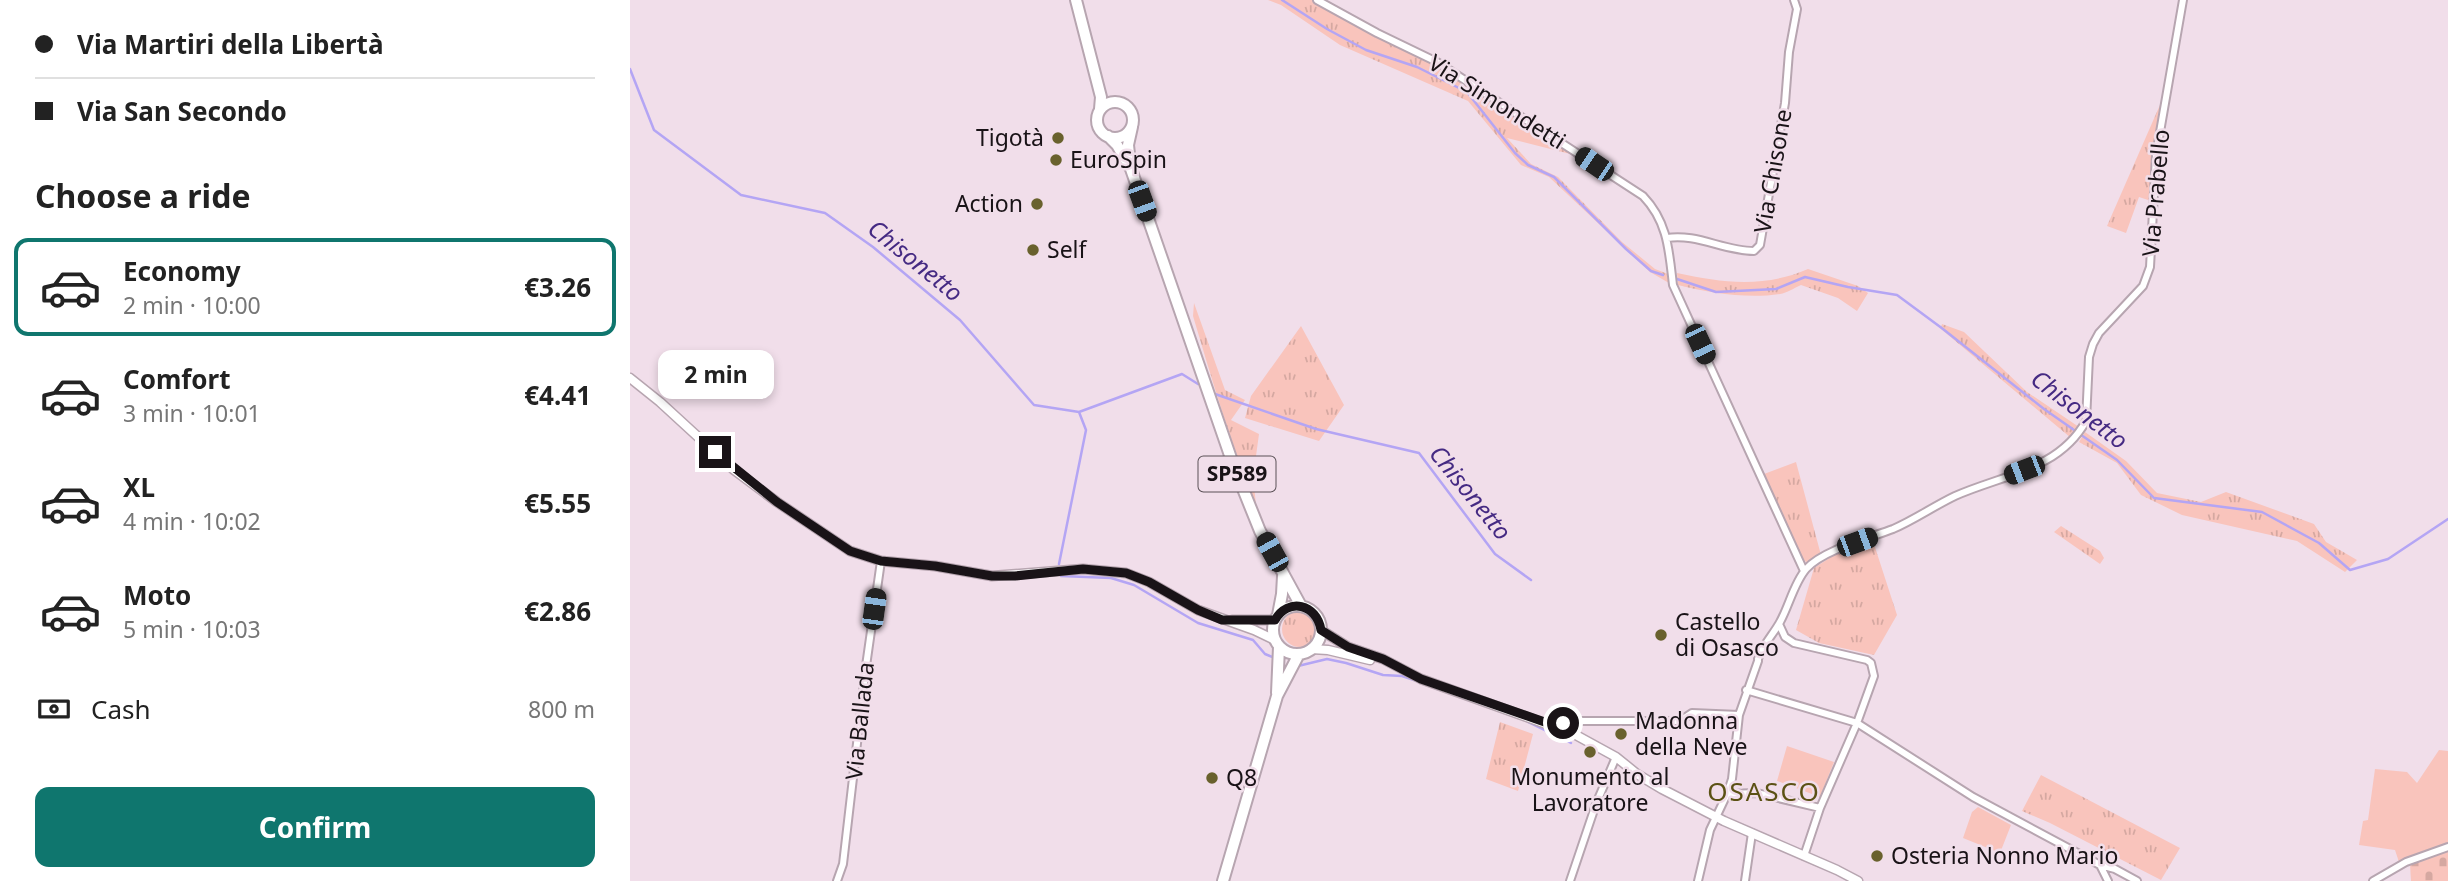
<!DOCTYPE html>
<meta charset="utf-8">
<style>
:root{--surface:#fff;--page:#f2f2f2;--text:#222;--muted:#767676;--line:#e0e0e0;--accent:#0f766e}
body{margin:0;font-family:"Noto Sans",sans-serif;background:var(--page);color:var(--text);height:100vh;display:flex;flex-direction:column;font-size:26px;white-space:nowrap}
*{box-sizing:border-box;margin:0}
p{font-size:23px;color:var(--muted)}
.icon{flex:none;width:38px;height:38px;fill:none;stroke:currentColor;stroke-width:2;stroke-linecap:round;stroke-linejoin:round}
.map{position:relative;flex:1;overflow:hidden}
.panel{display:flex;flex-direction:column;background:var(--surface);width:630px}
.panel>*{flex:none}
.hud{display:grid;align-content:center;height:154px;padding:0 35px;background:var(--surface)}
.end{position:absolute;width:32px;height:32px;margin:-16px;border:9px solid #191317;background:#fff;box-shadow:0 0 0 4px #fff}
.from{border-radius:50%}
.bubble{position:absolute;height:49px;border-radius:14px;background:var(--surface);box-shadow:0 4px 10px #0003;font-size:23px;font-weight:700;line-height:49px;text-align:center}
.car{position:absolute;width:21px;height:42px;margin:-21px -10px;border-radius:9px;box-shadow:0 0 5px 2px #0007;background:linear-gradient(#222 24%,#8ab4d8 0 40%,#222 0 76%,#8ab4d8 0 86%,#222 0)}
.hud b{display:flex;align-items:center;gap:24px;height:66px;font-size:26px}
.hud b+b{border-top:2px solid var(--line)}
.hud i{width:18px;height:18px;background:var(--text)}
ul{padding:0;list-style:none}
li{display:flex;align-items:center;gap:21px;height:98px;margin:0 14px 10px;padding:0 21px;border:4px solid transparent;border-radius:14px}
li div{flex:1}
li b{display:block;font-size:26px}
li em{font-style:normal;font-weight:700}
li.selected{border-color:var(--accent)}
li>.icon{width:63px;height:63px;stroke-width:1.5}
h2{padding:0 35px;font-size:32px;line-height:84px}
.pay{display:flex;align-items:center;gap:18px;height:77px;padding:0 35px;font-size:26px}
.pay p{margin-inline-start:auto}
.action{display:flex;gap:14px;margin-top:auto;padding:14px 35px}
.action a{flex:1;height:80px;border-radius:14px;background:var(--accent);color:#fff;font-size:28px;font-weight:700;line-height:80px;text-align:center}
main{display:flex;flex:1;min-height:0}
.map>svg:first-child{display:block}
.grass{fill:url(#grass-tufts)}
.cemetery{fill:url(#cemetery-stones)}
.park{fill:#f9c4bc}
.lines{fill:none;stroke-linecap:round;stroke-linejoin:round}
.stream{stroke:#b4a5f4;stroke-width:2.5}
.minor-casing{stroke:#b7a5b0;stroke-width:10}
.tertiary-casing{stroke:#b7a5b0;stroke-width:11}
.primary-casing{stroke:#b7a5b0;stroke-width:14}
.minor{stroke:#fff;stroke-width:6}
.tertiary{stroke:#fff;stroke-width:8}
.primary{stroke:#fff;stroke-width:10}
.route{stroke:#191317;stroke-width:9}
.poi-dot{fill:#69612d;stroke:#f1deea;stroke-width:2.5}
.labels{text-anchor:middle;stroke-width:5;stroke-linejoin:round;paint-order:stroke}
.shield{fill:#f1deea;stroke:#5a5056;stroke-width:2}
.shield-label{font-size:21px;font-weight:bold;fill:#191317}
.street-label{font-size:23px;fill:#191317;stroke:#f1deea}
.poi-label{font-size:23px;fill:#191317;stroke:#f1deea;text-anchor:start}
.water-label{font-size:24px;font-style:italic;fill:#452a83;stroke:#f1deea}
.quarter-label{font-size:26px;letter-spacing:2px;fill:#5b5114;stroke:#f1deea}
</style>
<main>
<section class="panel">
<div class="hud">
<b><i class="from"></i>Via Martiri della Libertà</b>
<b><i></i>Via San Secondo</b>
</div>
<h2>Choose a ride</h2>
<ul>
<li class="selected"><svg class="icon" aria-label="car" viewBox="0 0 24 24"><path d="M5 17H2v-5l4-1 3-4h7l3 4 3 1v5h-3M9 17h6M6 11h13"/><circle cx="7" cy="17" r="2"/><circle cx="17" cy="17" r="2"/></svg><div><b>Economy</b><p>2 min · 10:00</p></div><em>€3.26</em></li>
<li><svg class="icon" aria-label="car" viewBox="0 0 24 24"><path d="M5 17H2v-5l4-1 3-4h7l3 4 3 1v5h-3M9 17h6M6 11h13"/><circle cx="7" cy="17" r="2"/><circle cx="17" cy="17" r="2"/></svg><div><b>Comfort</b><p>3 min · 10:01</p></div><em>€4.41</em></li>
<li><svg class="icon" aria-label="car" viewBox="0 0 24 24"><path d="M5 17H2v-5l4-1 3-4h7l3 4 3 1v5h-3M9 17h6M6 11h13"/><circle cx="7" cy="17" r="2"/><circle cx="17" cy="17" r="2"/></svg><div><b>XL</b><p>4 min · 10:02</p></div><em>€5.55</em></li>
<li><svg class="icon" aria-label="car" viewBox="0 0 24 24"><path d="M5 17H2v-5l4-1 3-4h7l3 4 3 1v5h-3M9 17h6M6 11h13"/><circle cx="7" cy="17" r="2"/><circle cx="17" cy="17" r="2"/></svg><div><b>Moto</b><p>5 min · 10:03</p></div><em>€2.86</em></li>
</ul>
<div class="pay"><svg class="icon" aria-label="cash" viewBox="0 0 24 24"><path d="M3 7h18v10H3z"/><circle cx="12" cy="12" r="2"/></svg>Cash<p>800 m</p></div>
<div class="action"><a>Confirm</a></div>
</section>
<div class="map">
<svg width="1818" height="881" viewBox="0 0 1818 881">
<defs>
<pattern id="grass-tufts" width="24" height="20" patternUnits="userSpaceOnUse" patternTransform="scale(1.75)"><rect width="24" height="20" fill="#f9c4bc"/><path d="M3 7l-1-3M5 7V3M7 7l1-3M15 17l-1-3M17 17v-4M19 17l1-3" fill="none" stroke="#d5a8a1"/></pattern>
<pattern id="cemetery-stones" width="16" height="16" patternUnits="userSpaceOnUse" patternTransform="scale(1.75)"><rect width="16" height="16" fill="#f9c4bc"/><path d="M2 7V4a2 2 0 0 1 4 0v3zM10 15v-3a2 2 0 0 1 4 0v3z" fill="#d5a8a1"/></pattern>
</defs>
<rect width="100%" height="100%" fill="#f1deea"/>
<!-- grass -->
<path class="grass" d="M 638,0 L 685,0 L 724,25 L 808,66 L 948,156 L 877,138 L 901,164 L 928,177 L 992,242 L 1025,269 L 1038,274 L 1039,283 L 1020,272 L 919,177 L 891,165 L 838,101 L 710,45 L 651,5 Z
M 1533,98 L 1526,137 L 1521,201 L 1509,197 L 1496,233 L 1477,226 Z
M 1178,269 L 1228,286 L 1238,293 L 1227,311 L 1208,298 L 1171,285 C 1164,288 1157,293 1150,294 C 1117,299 1080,293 1048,285 L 1047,273 C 1092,283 1135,288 1178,269 Z
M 564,303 L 595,390 L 615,400 L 601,420 L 629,434 L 623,478 L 626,504 C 600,443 582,379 563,316 Z
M 1312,324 L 1334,332 L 1397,392 L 1449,427 L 1441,438 L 1311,329 Z
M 671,326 L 714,405 L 689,441 L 615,418 L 621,396 Z
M 1455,432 L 1496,461 L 1527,493 L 1571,502 L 1596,492 L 1684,524 L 1696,542 L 1727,560 L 1715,572 L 1667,541 L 1552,515 L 1511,495 L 1487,463 L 1449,442 Z
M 1166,462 L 1191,555 L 1178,563 L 1173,560 L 1134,474 Z
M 1431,526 L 1470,551 L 1474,558 L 1470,564 L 1424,532 Z
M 1242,538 L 1267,615 L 1244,655 L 1189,643 L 1166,630 L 1184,568 L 1212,550 Z
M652 629a18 18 0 1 1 36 0a18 18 0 1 1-36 0Z
M 870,722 L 903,734 L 888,791 L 856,779 Z
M 1411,775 L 1550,848 L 1531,880 L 1420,823 L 1392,811 Z"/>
<!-- cemetery -->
<path class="cemetery" d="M 1818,849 L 1818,881 L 1781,881 L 1780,864 Z"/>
<!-- park -->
<path class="park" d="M 1157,746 L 1204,762 L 1190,797 L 1147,781 Z
M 1809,750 L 1818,751 L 1818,844 L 1769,862 L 1765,850 L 1729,845 L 1733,821 L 1738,820 L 1745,769 L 1777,772 L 1787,783 Z
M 1348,807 L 1381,825 L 1370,853 L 1333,838 L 1342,812 Z"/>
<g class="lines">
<!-- stream -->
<path class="stream" d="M 652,0 L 697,29 L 736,50 L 787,67 L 837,92 L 885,153 L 898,165 L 924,177 L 996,249 L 1021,271 L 1033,275
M 0,69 L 24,130 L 111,195 L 195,213 L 243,247 L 330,320 L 404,405 L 449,412 L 552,374 L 568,384
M 1047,279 L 1086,292 L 1146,289 L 1175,277 L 1218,287 L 1267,295 L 1313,329 L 1414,409 L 1487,460 L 1524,498 L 1632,512 L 1689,543 L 1720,570 L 1758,559 L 1818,519
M 585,394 L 686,429 L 789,453 L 865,554 L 901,580
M 429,564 L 456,430 L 449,412
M 431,576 L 481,578 L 504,585 L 568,623 L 623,640 L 635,654 L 645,658
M 668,666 L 697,659 L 716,663 L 753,675 L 772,676 L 790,682
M 898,722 L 941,743"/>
<defs>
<path id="minor" d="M 687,0 L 747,33 L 807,62 L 1013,196 C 1038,222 1039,251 1043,285 L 1174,571
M 1037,238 C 1066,233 1094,251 1124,251 L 1130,245 L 1155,103 L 1159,52 L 1167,9 L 1164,0
M 1149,624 L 1155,637 L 1164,643 L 1237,660 L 1241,663 L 1244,676 L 1227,723 L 1190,808 L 1174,856
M 1128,659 C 1133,644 1143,635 1150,622 C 1159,606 1164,583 1176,569 C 1193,550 1239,538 1263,529 C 1284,520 1304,506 1325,496 C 1372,475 1429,470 1456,421 L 1459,357 L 1463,344 L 1469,333 L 1513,286 L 1520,267 L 1526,155 L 1553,0
M 1116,690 L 1227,723 L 1343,797 L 1470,865 L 1485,869 L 1507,881
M 926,726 L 940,722 L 953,721 L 1050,721 L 1062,713 L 1109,715
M 1097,794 L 1102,779 L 1109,715 L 1128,661
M 1470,865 L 1478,881
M 207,881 L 213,864 L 236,666 L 251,561
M 940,881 L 966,804 L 986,757
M 1068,881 L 1080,830 L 1097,794 L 1127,793 L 1190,808
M 1115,881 L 1122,833
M 1743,881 L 1776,862 L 1818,847"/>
<path id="tertiary" d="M 0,378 L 30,402 L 103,469 L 147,502 L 220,551 L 251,561 L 305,566 L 362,576 L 453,569 L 496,573 L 519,582 L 568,610 L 624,630 L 645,640
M 602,620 L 645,620
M 691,630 L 718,647 L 753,659 L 791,679 L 944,734 L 986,757 L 1007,774 L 1032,789 L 1094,821 L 1207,870 L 1228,881
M 681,649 L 698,650 L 740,660"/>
<path id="primary" d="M 446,0 L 471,97 L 470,109
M467 120a18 18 0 1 1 36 0a18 18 0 1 1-36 0Z
M 478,136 L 487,145 L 501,169 L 603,464 L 630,531 L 671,606
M 500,163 L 498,145 L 502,127
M643 630a24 24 0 1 1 48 0a24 24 0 1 1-48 0Z
M 648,615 L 652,594 L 653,576
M 647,693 L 649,647
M 593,881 L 647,696 L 669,654"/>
</defs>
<!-- minor casing -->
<use href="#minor" class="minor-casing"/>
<!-- tertiary casing -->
<use href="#tertiary" class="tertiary-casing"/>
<!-- primary casing -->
<use href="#primary" class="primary-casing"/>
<!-- minor -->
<use href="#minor" class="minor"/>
<!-- tertiary -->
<use href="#tertiary" class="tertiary"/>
<!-- primary -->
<use href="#primary" class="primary"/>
</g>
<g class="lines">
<!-- route -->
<path class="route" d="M 85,452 L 147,502 L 220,551 L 251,561 L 305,566 L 362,576 L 385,576 L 453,569 L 496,573 L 519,582 L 568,610 L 592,620 L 645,620 C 658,597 687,604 691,630 L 718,647 L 753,659 L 791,679 L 926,726 L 933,723"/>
</g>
<!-- markers -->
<g class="poi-dot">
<circle cx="428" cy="138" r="7"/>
<circle cx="426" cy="160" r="7"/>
<circle cx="407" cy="204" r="7"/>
<circle cx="403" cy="250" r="7"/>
<circle cx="1031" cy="635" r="7"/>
<circle cx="991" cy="734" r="7"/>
<circle cx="960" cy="752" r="7"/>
<circle cx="582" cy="778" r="7"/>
<circle cx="1247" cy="856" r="7"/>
</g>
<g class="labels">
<!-- shield labels -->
<rect class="shield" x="568.5" y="456.5" width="77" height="35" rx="5"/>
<g class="shield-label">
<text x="607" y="481">SP589</text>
</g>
<!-- street labels -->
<g class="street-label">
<text transform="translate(867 102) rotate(32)" y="8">Via Simondetti</text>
<text transform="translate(1143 171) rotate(-80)" y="8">Via Chisone</text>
<text transform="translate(1526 193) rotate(-85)" y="8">Via Prabello</text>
<text transform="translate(230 721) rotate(-84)" y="8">Via Ballada</text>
</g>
<!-- poi labels -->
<g class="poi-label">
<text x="414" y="146" text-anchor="end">Tigotà</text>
<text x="440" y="168">EuroSpin</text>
<text x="393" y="212" text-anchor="end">Action</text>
<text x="417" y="258">Self</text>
<text x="1045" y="630">Castello<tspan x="1045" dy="26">di Osasco</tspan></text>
<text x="1005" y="729">Madonna<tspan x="1005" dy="26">della Neve</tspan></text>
<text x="960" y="785" text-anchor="middle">Monumento al<tspan x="960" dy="26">Lavoratore</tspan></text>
<text x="596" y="786">Q8</text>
<text x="1261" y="864">Osteria Nonno Mario</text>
</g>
<!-- water labels -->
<g class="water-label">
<text transform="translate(285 261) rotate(39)" y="8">Chisonetto</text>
<text transform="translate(1449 410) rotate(37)" y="8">Chisonetto</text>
<text transform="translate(840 493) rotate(51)" y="8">Chisonetto</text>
</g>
<!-- quarter labels -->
<g class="quarter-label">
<text x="1134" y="801">OSASCO</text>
</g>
</g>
</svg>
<i class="end from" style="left:933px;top:723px"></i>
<i class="end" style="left:85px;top:452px"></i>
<div class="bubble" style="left:28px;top:350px;width:116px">2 min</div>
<i class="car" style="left:964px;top:164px;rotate:304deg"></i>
<i class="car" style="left:512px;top:201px;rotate:160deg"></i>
<i class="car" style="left:1070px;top:344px;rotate:155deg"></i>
<i class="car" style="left:1394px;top:470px;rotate:249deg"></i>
<i class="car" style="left:1227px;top:542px;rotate:70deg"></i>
<i class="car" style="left:642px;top:552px;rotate:331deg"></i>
<i class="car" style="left:244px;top:609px;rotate:8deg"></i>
</div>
</main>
